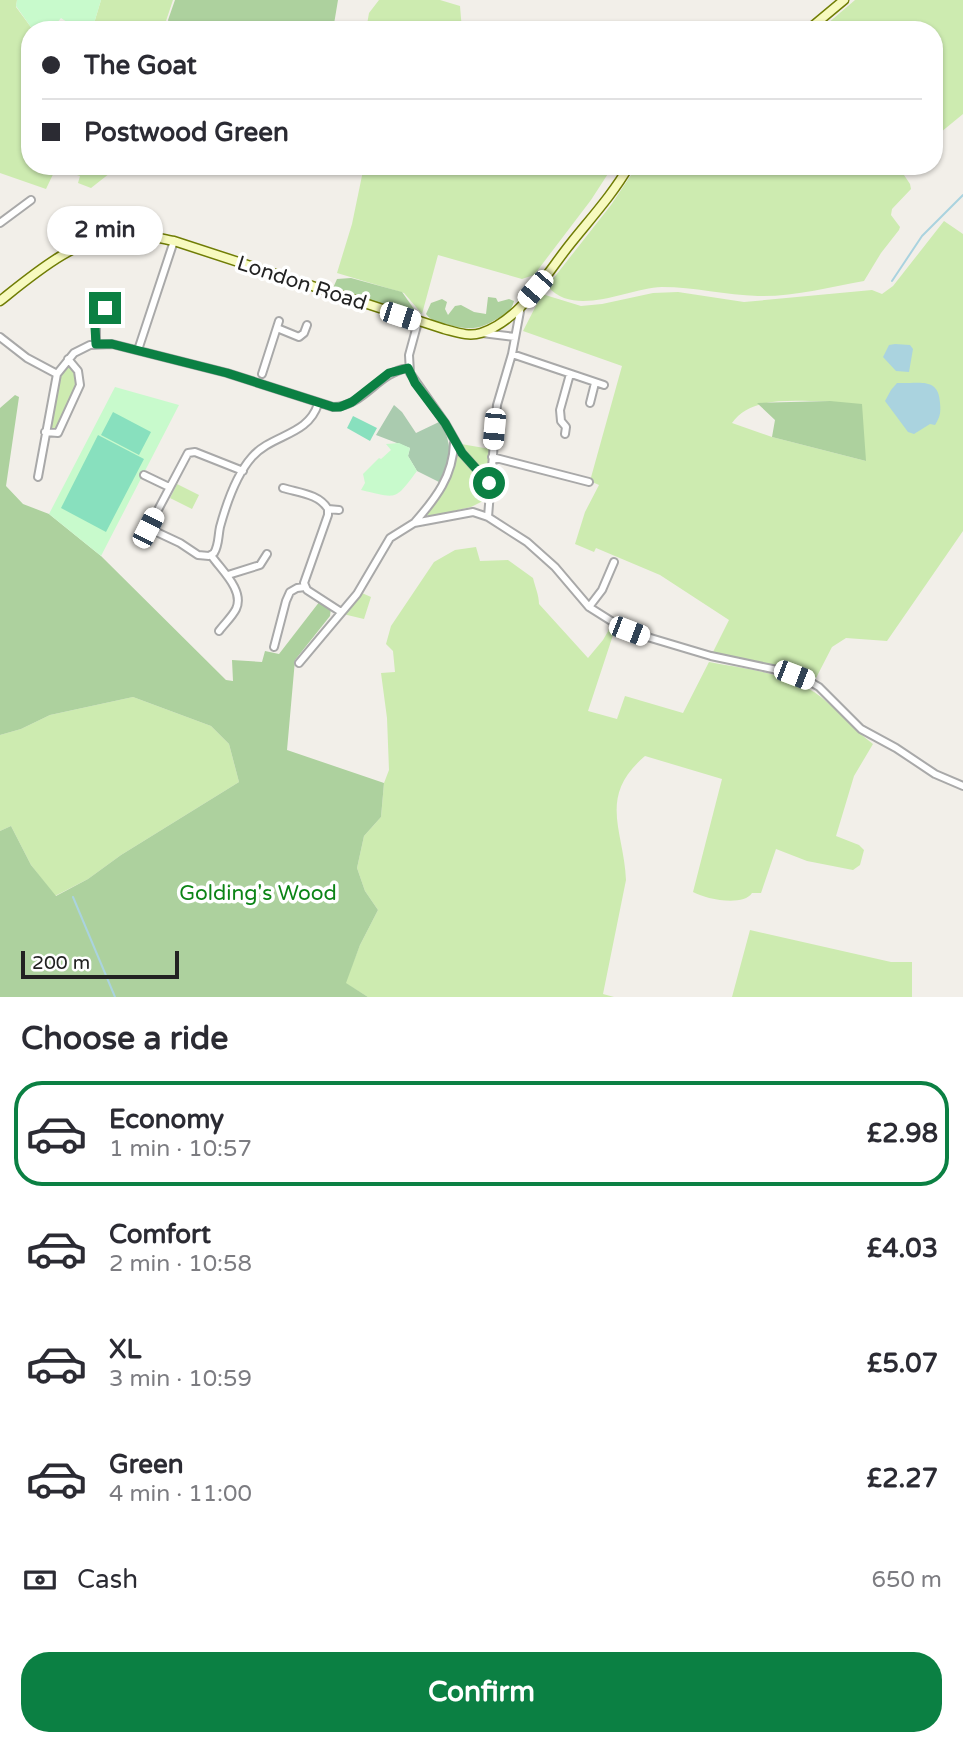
<!DOCTYPE html>
<meta charset="utf-8">
<style>
:root{--surface:#fff;--page:#f7f7f7;--text:#2b2b33;--muted:#7c7c81;--line:#e1e1e2;--accent:#0b8043}
body{margin:0;font-family:"Varela Round",sans-serif;background:var(--page);color:var(--text);height:100vh;display:flex;flex-direction:column;font-size:26px;white-space:nowrap}
*{box-sizing:border-box;margin:0}
p{font-size:23px;color:var(--muted)}
.icon{flex:none;width:38px;height:38px;fill:none;stroke:currentColor;stroke-width:2;stroke-linecap:round;stroke-linejoin:round}
.map{position:relative;height:997px;overflow:hidden}
.drawer{display:flex;flex-direction:column;background:var(--surface);flex:1}
.drawer>*{flex:none}
.guide{position:absolute;left:21px;top:21px;width:922px;height:154px;border-radius:28px;box-shadow:0 2px 5px #0004;display:grid;align-content:center;height:154px;padding:0 21px;background:var(--surface)}
.scale{position:absolute;left:21px;bottom:18px;width:158px;box-sizing:border-box;padding-left:7px;border:4px solid #222;border-top:0;font-size:19px;line-height:24px;white-space:nowrap;color:#222;-webkit-text-stroke:5px #fff;paint-order:stroke}
.end{position:absolute;width:32px;height:32px;margin:-16px;border:9px solid #0b8043;background:#fff;box-shadow:0 0 0 4px #fff}
.from{border-radius:50%}
.bubble{position:absolute;height:49px;border-radius:24px;background:var(--surface);box-shadow:0 2px 5px #0004;font-size:23px;font-weight:700;line-height:49px;text-align:center}
.car{position:absolute;width:21px;height:42px;margin:-21px -10px;border-radius:9px;box-shadow:0 0 5px 2px #0007;background:linear-gradient(#fff 24%,#345 0 40%,#fff 0 76%,#345 0 86%,#fff 0)}
.guide b{display:flex;align-items:center;gap:24px;height:66px;font-size:26px}
.guide b+b{border-top:2px solid var(--line)}
.guide i{width:18px;height:18px;background:var(--text)}
ul{padding:0;list-style:none}
li{display:flex;align-items:center;gap:21px;height:105px;margin:0 14px 10px;padding:0 7px;border:4px solid transparent;border-radius:28px}
li div{flex:1}
li b{display:block;font-size:26px}
li em{font-style:normal;font-weight:700}
li.current{border-color:var(--accent)}
li>.icon{width:63px;height:63px;stroke-width:1.5}
h2{padding:0 21px;font-size:32px;line-height:84px}
.pay{display:flex;align-items:center;gap:18px;height:77px;padding:0 21px;font-size:26px}
.pay p{margin-inline-start:auto}
.button{display:flex;gap:14px;margin-top:auto;padding:14px 21px}
.button a{flex:1;height:80px;border-radius:28px;background:var(--accent);color:#fff;font-size:28px;font-weight:700;line-height:80px;text-align:center}
.map>svg:first-child{display:block}
.grass{fill:#cdebb0;fill-rule:evenodd}
.forest{fill:#add19e}
.cemetery{fill:#aacbaf}
.park{fill:#c8facc}
.pitch{fill:#88e0be}
.water{fill:#aad3df}
.lines{fill:none;stroke-linecap:round;stroke-linejoin:round}
.stream{stroke:#aad3df;stroke-width:2}
.minor-casing{stroke:#a9a9a9;stroke-width:10}
.secondary-casing{stroke:#707d05;stroke-width:11}
.minor{stroke:#fff;stroke-width:6}
.secondary{stroke:#f7fabf;stroke-width:8}
.route{stroke:#0b8043;stroke-width:9}
.labels{text-anchor:middle;stroke-width:7;stroke-linejoin:round;paint-order:stroke}
.street-label{font-size:21px;fill:#222;stroke:#fff}
.park-label{font-size:21px;fill:#0c8416;stroke:#fff}
</style>
<div class="map">
<svg width="963" height="997" viewBox="0 0 963 997">
<rect width="100%" height="100%" fill="#f2efe9"/>
<!-- grass -->
<path class="grass" d="M 0,0 L 17,0 L 16,7 L 33,30 L 30,30 L 30,166 L 119,166 L 91,188 L 78,183 L 80,176 L 56,168 L 46,189 L 0,173 Z
M 101,0 L 173,0 L 163,30 L 92,30 Z
M 379,0 L 440,0 L 460,6 L 462,30 L 366,30 L 369,13 Z
M 855,0 L 963,0 L 963,114 L 935,137 L 934,30 L 820,30 Z
M 364,166 L 613,166 L 591,200 L 534,275 L 522,279 L 438,255 L 422,314 L 404,293 L 337,273 L 352,224 Z
M 637,166 L 901,166 L 900,169 L 910,184 L 911,189 L 892,209 L 891,215 L 900,227 L 899,230 L 881,253 L 864,281 C 830,287 793,297 758,296 C 726,295 694,287 662,287 C 628,288 576,318 548,287 L 549,284 L 611,205 Z
M 944,221 L 963,234 L 963,531 L 887,641 L 846,638 L 832,647 L 816,678 L 713,652 L 729,620 L 660,575 L 596,548 L 594,552 L 575,544 L 585,512 L 599,485 L 590,481 L 622,366 L 523,331 L 542,294 L 581,306 L 602,304 L 653,293 L 678,292 L 744,302 L 872,290 L 882,294 L 893,286 ZM 830,401 L 866,461 L 772,437 L 732,423 C 752,394 798,402 830,401 Z
M 67,365 L 75,368 L 79,383 L 57,431 L 51,430 L 49,427 L 57,378 Z
M 461,444 L 490,449 L 488,471 L 483,472 L 461,447 Z
M 456,451 C 469,461 491,482 483,501 L 471,507 L 428,517 L 428,511 L 447,482 Z
M 177,484 L 199,495 L 192,509 L 170,498 Z
M 476,547 L 480,561 L 508,560 L 533,578 C 535,587 539,595 539,604 L 588,658 L 603,640 L 611,626 L 615,629 L 588,711 L 617,719 L 625,696 L 683,713 L 709,662 C 746,669 790,673 821,697 C 840,712 853,729 873,744 L 854,776 L 836,836 L 859,845 L 864,850 L 860,865 L 853,870 L 807,861 L 776,849 L 761,893 L 752,893 C 743,907 705,899 693,892 L 722,779 L 645,756 C 597,797 624,830 626,880 L 603,994 L 614,997 L 368,997 L 345,983 L 360,945 L 378,910 L 365,891 L 357,868 L 364,836 L 381,817 L 384,783 L 389,770 L 387,718 L 381,673 L 395,672 L 393,651 L 386,644 L 391,626 L 434,562 L 455,550 Z
M 362,593 L 371,597 L 364,619 L 343,614 Z
M 133,697 L 211,726 L 229,744 L 239,782 L 121,855 L 88,879 L 55,896 L 31,865 L 11,826 L 0,831 L 0,735 L 21,729 L 50,715 Z
M 750,930 L 891,962 L 912,962 L 912,997 L 732,997 Z"/>
<!-- forest -->
<path class="forest" d="M 175,0 L 338,0 L 333,30 L 179,30 L 170,27 L 168,20 Z
M 351,278 L 402,292 L 419,316 L 416,318 L 335,292 L 333,288 L 337,279 Z
M 488,297 L 496,298 L 498,302 L 509,299 L 514,301 C 512,310 507,313 500,317 C 480,329 473,331 449,325 C 439,322 433,323 426,314 L 431,303 L 442,299 L 447,302 L 445,309 L 448,315 L 455,306 L 461,305 L 474,312 L 486,314 Z
M 15,395 L 19,397 L 6,486 L 23,504 L 49,514 L 101,556 L 226,680 L 233,681 L 232,660 L 262,662 L 265,651 L 279,654 L 320,601 L 331,608 L 330,616 L 295,660 L 287,750 L 384,783 L 381,817 L 364,836 L 357,868 L 365,891 L 378,910 L 360,945 L 346,983 L 368,997 L 0,997 L 0,831 L 11,826 L 31,865 L 56,896 L 88,879 L 121,855 L 239,782 L 229,744 L 211,726 L 133,697 L 50,715 L 21,729 L 0,735 L 0,408 Z
M 830,401 L 862,404 L 866,461 L 772,437 L 775,420 L 757,403 Z"/>
<!-- cemetery -->
<path class="cemetery" d="M 394,405 L 402,412 L 416,433 L 439,422 L 442,424 C 453,450 451,457 441,483 L 417,471 L 408,456 L 410,448 L 376,435 Z"/>
<!-- park -->
<path class="park" d="M 17,0 L 101,0 L 92,30 L 79,30 L 61,18 L 51,30 L 33,30 L 16,6 Z
M 115,387 L 179,405 L 101,556 L 49,514 Z
M 399,443 L 410,448 L 408,456 L 417,471 C 394,502 397,498 361,490 L 365,483 L 363,474 L 379,458 L 381,459 L 391,450 L 386,444 Z"/>
<!-- pitch -->
<path class="pitch" d="M 113,412 L 151,432 L 139,455 L 101,435 Z
M 353,416 L 377,428 L 370,441 L 347,428 Z
M 98,435 L 144,459 L 106,532 L 61,508 Z"/>
<!-- water -->
<path class="water" d="M 895,344 L 910,345 L 913,349 L 909,372 L 896,371 L 883,357 L 889,345 Z
M 897,383 C 918,384 939,376 940,403 C 941,413 940,417 935,425 L 930,424 L 914,434 L 908,432 L 885,401 L 891,390 Z"/>
<g class="lines">
<!-- stream -->
<path class="stream" d="M 892,281 L 922,236 L 963,195
M 73,897 L 115,997"/>
<defs>
<path id="minor" d="M 0,223 L 31,200
M 418,322 L 409,355 L 410,373 L 445,423 L 462,453 L 489,483
M 277,328 L 299,337 L 304,333 L 307,325
M 482,333 L 515,337
M 0,337 L 27,358 L 57,374
M 96,344 L 96,323 L 108,302
M 138,350 L 174,241
M 512,354 L 604,385
M 262,374 L 279,321
M 590,403 L 595,383
M 45,432 L 58,433 L 80,385 L 78,371 L 68,359
M 565,434 L 566,427 L 561,421 L 560,410 L 570,374
M 492,457 L 589,482
M 144,475 L 169,487
M 38,477 L 57,374 L 74,353 L 90,345 L 112,344 L 227,373 L 333,407 C 363,407 378,372 408,368
M 283,488 C 300,493 319,494 328,509 L 339,510
M 328,509 L 328,515 L 304,583 L 307,590 L 341,612
M 488,517 L 497,405 L 512,354 L 521,306
M 415,522 C 436,498 453,476 454,443
M 148,528 L 180,543 L 198,555 L 209,556 L 214,553 C 219,545 218,536 220,527 C 226,505 236,475 252,457 C 272,434 308,436 318,404
M 141,542 L 188,453 L 195,452 L 243,471
M 211,555 C 220,569 245,590 236,609 C 232,617 224,624 219,631
M 228,575 L 260,565 L 267,554
M 589,607 L 602,590 L 614,562
M 274,647 L 286,601 L 290,592 L 297,588 L 305,587
M 299,663 L 357,594 L 390,538 L 414,523 L 473,512 L 488,517 L 527,542 L 555,567 L 589,607 L 616,624 L 644,636 L 711,656 L 782,671 L 807,680 L 819,687 L 861,729 L 896,748 L 935,774 L 963,786"/>
<path id="secondary" d="M 808,30 L 844,0
M 0,301 C 35,273 78,236 125,234 C 142,233 158,238 174,241 L 444,329 C 456,332 468,337 481,333 C 521,320 546,274 571,243 C 591,218 613,194 629,166"/>
</defs>
<!-- minor casing -->
<use href="#minor" class="minor-casing"/>
<!-- secondary casing -->
<use href="#secondary" class="secondary-casing"/>
<!-- minor -->
<use href="#minor" class="minor"/>
<!-- secondary -->
<use href="#secondary" class="secondary"/>
</g>
<g class="lines">
<!-- route -->
<path class="route" d="M 105,308 L 95,327 L 96,344 L 112,344 L 227,373 L 333,407 L 340,407 L 352,402 L 389,373 L 408,368 L 415,383 L 445,423 L 462,453 L 489,483"/>
</g>
<g class="labels">
<!-- street labels -->
<g class="street-label">
<text transform="translate(302 283) rotate(18)" y="7">London Road</text>
</g>
<!-- park labels -->
<g class="park-label">
<text x="258" y="900">Golding's Wood</text>
</g>
</g>
</svg>
<div class="scale">200 m</div>
<i class="end from" style="left:489px;top:483px"></i>
<i class="end" style="left:105px;top:308px"></i>
<div class="bubble" style="left:47px;top:206px;width:116px">2 min</div>
<i class="car" style="left:535px;top:289px;rotate:221deg"></i>
<i class="car" style="left:400px;top:316px;rotate:108deg"></i>
<i class="car" style="left:494px;top:429px;rotate:185deg"></i>
<i class="car" style="left:148px;top:528px;rotate:27deg"></i>
<i class="car" style="left:629px;top:631px;rotate:111deg"></i>
<i class="car" style="left:794px;top:675px;rotate:111deg"></i>
<div class="guide">
<b><i class="from"></i>The Goat</b>
<b><i></i>Postwood Green</b>
</div>
</div>
<section class="drawer">
<h2>Choose a ride</h2>
<ul>
<li class="current"><svg class="icon" aria-label="car" viewBox="0 0 24 24"><path d="M5 17H2v-5l4-1 3-4h7l3 4 3 1v5h-3M9 17h6M6 11h13"/><circle cx="7" cy="17" r="2"/><circle cx="17" cy="17" r="2"/></svg><div><b>Economy</b><p>1 min · 10:57</p></div><em>£2.98</em></li>
<li><svg class="icon" aria-label="car" viewBox="0 0 24 24"><path d="M5 17H2v-5l4-1 3-4h7l3 4 3 1v5h-3M9 17h6M6 11h13"/><circle cx="7" cy="17" r="2"/><circle cx="17" cy="17" r="2"/></svg><div><b>Comfort</b><p>2 min · 10:58</p></div><em>£4.03</em></li>
<li><svg class="icon" aria-label="car" viewBox="0 0 24 24"><path d="M5 17H2v-5l4-1 3-4h7l3 4 3 1v5h-3M9 17h6M6 11h13"/><circle cx="7" cy="17" r="2"/><circle cx="17" cy="17" r="2"/></svg><div><b>XL</b><p>3 min · 10:59</p></div><em>£5.07</em></li>
<li><svg class="icon" aria-label="car" viewBox="0 0 24 24"><path d="M5 17H2v-5l4-1 3-4h7l3 4 3 1v5h-3M9 17h6M6 11h13"/><circle cx="7" cy="17" r="2"/><circle cx="17" cy="17" r="2"/></svg><div><b>Green</b><p>4 min · 11:00</p></div><em>£2.27</em></li>
</ul>
<div class="pay"><svg class="icon" aria-label="cash" viewBox="0 0 24 24"><path d="M3 7h18v10H3z"/><circle cx="12" cy="12" r="2"/></svg>Cash<p>650 m</p></div>
<div class="button"><a>Confirm</a></div>
</section>
